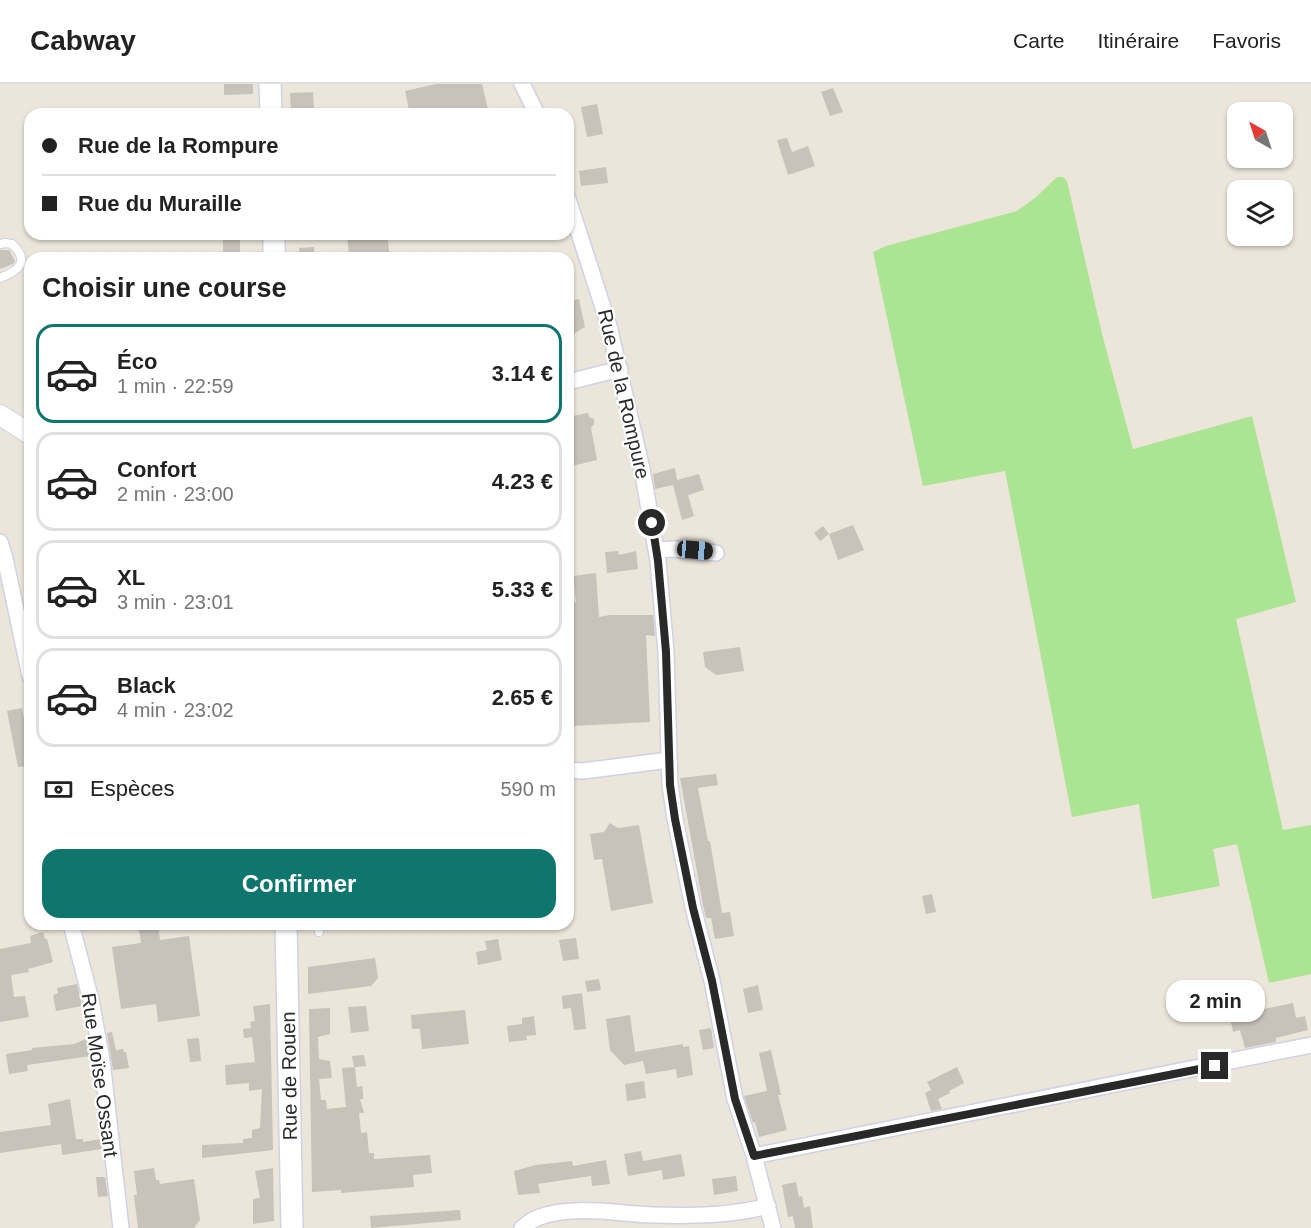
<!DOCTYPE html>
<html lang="fr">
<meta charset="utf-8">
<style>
:root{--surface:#fff;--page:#f6f6f6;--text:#222;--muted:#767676;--line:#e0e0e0;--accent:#0f766e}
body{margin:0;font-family:Helvetica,sans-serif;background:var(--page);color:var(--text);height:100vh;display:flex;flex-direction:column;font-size:22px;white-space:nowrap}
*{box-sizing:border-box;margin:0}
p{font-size:20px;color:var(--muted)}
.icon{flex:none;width:33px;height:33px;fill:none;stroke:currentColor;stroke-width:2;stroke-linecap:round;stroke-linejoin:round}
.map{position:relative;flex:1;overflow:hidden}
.drawer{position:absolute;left:24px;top:168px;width:550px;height:678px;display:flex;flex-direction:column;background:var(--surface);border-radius:18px;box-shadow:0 2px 4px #0004}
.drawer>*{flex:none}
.hud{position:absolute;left:24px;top:24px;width:550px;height:132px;border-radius:18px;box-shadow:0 2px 4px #0004;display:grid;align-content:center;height:132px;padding:0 18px;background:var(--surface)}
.needle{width:39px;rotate:321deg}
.tools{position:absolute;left:1227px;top:18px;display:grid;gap:12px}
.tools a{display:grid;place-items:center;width:66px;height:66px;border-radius:12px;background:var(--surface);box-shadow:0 2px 4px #0004;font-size:30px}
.end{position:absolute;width:27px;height:27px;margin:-14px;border:8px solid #292929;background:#fff;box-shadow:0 0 0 3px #fff}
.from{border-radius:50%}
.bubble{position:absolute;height:42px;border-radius:18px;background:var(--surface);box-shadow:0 2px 4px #0004;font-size:20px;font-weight:600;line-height:42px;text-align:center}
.car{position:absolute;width:18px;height:36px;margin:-18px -9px;border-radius:8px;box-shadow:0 0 4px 2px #0007;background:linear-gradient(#222 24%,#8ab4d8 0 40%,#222 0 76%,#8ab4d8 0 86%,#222 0)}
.hud b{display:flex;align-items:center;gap:21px;height:57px;font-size:22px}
.hud b+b{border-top:2px solid var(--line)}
.hud i{width:15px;height:15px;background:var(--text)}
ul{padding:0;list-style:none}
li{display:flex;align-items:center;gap:18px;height:99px;margin:0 12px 9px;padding:0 6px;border:3px solid var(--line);border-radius:18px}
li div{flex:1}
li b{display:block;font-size:22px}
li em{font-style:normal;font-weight:600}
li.on{border-color:var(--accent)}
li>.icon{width:54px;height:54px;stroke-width:1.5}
h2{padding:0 18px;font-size:27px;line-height:72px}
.pay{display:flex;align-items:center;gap:15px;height:66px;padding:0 18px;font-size:22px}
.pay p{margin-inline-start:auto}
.primary-button{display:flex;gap:12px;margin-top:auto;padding:12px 18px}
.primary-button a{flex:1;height:69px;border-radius:18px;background:var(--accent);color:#fff;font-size:24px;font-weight:600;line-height:69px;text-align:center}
header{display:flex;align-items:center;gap:36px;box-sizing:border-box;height:84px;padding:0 30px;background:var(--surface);border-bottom:2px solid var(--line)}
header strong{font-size:28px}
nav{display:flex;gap:33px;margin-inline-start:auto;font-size:21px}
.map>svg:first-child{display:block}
.green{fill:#abe594}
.building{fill:#c7c2ba}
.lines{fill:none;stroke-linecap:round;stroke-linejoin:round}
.service-casing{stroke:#cfd2e3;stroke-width:10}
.minor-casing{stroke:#cfd2e3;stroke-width:18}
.tertiary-casing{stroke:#cfd2e3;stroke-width:22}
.secondary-casing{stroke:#cfd2e3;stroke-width:24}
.service{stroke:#fff;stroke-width:8}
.minor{stroke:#fff;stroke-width:15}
.tertiary{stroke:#fff;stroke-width:20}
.secondary{stroke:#fff;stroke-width:21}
.route{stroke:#292929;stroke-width:8}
.labels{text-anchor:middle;stroke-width:4.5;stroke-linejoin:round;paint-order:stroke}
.street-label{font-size:20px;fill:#292929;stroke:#fff}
</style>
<header>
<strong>Cabway</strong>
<nav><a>Carte</a><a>Itinéraire</a><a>Favoris</a></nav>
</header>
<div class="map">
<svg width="1311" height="1144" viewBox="0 0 1311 1144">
<rect width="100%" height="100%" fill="#ece5da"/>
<!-- green -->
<path class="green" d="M 1057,93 L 1063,93 L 1067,97 L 1102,250 L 1133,365 L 1252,332 L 1296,518 L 1236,535 L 1283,746 L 1311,741 L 1311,890 L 1269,899 L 1237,760 L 1213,765 L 1220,802 L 1152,815 L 1139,720 L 1072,733 L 1005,387 L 923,402 L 873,168 L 886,162 L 1017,127 L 1035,114 Z"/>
<!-- building -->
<path class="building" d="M 224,0 L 253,0 L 253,10 L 224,11 Z
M 436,0 L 482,0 L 489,30 L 410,30 L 405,7 Z
M 833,4 L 843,28 L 830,32 L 821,8 Z
M 313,8 L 314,28 L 291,30 L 290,9 Z
M 597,20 L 603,50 L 587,53 L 581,23 Z
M 787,54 L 792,68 L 808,62 L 815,82 L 788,91 L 777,56 Z
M 606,83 L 608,99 L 581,102 L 579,87 Z
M 223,150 L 240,150 L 240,174 L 223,174 Z
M 347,150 L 387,150 L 390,174 L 349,174 Z
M 314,163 L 314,174 L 299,174 L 299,164 Z
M 0,166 L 9,166 L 15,177 L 13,180 L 0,185 Z
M 579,215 L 585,243 L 568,253 L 568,218 Z
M 588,329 L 589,333 L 594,335 L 594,340 L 591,344 L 597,376 L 568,383 L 568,333 Z
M 675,384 L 677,396 L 699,390 L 704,406 L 688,411 L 694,432 L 682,436 L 673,401 L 655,405 L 653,390 Z
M 853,441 L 864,466 L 838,476 L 829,450 Z
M 823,442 L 829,450 L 820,457 L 814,449 Z
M 618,467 L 619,471 L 636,467 L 638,485 L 607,489 L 605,468 Z
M 596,489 L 599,533 L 610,531 L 653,531 L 655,552 L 646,551 L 650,638 L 573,642 L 571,595 L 568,595 L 568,519 L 576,518 L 573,492 Z
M 740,563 L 744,587 L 716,591 L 705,583 L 703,568 Z
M 22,624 L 30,668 L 30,682 L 18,683 L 7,627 Z
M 716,690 L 718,701 L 698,704 L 708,757 L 710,757 L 722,829 L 730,828 L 734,852 L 715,855 L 711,834 L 706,834 L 703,821 L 680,694 Z
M 610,739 L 618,744 L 639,741 L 653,819 L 611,827 L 602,775 L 594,776 L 590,750 L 604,748 Z
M 932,810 L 936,828 L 926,830 L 922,812 Z
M 138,840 L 158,840 L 160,856 L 189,852 L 200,932 L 158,938 L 156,920 L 121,925 L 112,863 L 141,859 Z
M 43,848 L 45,855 L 47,855 L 53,878 L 28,885 L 29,888 L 11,891 L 14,913 L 25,912 L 29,933 L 0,938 L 0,865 L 31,859 L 30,852 Z
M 576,854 L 579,875 L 563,877 L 559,856 Z
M 498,855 L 502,876 L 478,881 L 476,868 L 487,866 L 485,857 Z
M 375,874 L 378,894 L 371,902 L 308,910 L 308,883 Z
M 599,895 L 601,906 L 587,908 L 585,897 Z
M 1215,898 L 1223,933 L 1212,935 L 1211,930 L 1186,935 L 1181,905 Z
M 77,900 L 82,922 L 56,927 L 53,911 L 58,909 L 57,904 Z
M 758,901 L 763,926 L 748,929 L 743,905 Z
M 582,909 L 586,945 L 574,946 L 571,924 L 563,925 L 562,912 Z
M 1293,919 L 1296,934 L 1305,932 L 1308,946 L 1276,954 L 1276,958 L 1245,964 L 1240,946 L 1233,948 L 1229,927 L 1258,920 L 1259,926 Z
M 270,920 L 273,1066 L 202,1074 L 202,1061 L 243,1059 L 243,1055 L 252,1054 L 252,1046 L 260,1044 L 262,1005 L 249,1007 L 249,999 L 226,1001 L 225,981 L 255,978 L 252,953 L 244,954 L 243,945 L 251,944 L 250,938 L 255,937 L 253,922 Z
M 366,922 L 369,947 L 351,949 L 348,923 Z
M 330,924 L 330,950 L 318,953 L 319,975 L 330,977 L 332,994 L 319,995 L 321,1016 L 326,1016 L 327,1025 L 346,1023 L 342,984 L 354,983 L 352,972 L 364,971 L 366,982 L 355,983 L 357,1003 L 362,1002 L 363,1009 L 363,1015 L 360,1015 L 364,1029 L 359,1029 L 361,1049 L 367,1048 L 369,1069 L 374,1069 L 374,1075 L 430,1071 L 432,1089 L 413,1091 L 414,1103 L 341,1109 L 341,1106 L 312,1108 L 309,925 Z
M 465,926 L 469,960 L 422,965 L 420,945 L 412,945 L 411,931 Z
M 630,931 L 635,968 L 683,960 L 683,963 L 689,962 L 693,991 L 677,994 L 676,985 L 646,990 L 643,977 L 624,981 L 610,966 L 606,935 Z
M 534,932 L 536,951 L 526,952 L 527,956 L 509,958 L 507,942 L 522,940 L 522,934 Z
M 711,944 L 714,964 L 703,966 L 699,946 Z
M 112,948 L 116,967 L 113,967 L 123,965 L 124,968 L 126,968 L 129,984 L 113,986 L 107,949 Z
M 88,954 L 91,972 L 27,981 L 28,987 L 9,990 L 6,970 L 32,966 L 32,964 L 74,960 Z
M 199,954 L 201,977 L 190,978 L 187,955 Z
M 771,966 L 781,1011 L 778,1011 L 787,1046 L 759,1053 L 755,1038 L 753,1039 L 744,1012 L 767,1007 L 759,969 Z
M 957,983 L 964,999 L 949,1007 L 950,1009 L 938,1015 L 942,1025 L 931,1027 L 925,1009 L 931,1006 L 927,998 Z
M 644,997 L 646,1014 L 627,1017 L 625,1000 Z
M 70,1015 L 76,1055 L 83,1055 L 83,1058 L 101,1055 L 102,1065 L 62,1071 L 61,1060 L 0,1069 L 0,1048 L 51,1041 L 48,1020 Z
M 641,1067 L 643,1077 L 681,1070 L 685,1092 L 663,1096 L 662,1086 L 628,1092 L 624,1070 Z
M 606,1076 L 610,1100 L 592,1102 L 591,1092 L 538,1100 L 540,1109 L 518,1111 L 514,1087 L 536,1081 L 572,1077 L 573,1082 Z
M 154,1084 L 156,1096 L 159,1096 L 160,1100 L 194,1095 L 200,1136 L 194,1144 L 138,1144 L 134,1111 L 137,1111 L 134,1087 Z
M 273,1084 L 274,1137 L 253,1140 L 253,1115 L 260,1114 L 255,1087 Z
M 736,1092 L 738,1107 L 714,1111 L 712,1095 Z
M 96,1093 L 105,1093 L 108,1112 L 98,1113 Z
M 796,1098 L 799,1113 L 802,1112 L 804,1124 L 810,1122 L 813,1144 L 795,1144 L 793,1132 L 788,1133 L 782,1101 Z
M 460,1126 L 461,1136 L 371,1144 L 370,1132 Z"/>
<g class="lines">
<defs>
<path id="service" d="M 0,160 L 5,159 L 12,160 C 31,178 18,187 0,194
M 319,840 L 319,848"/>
<path id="minor" d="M 522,0 L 537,30
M 568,115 L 609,242 L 642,385 L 658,477 L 666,568 L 670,701 L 675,735 L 693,823 L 712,897 L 735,1015 L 754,1072 L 773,1144
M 568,298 L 620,285
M 0,458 L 5,474 L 30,592
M 657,466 L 674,465 L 716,469
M 568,686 L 583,687 L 669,676
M 71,840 L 91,916 L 102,976 L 121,1144
M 754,1072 L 1311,961
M 522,1144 C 527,1140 532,1136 537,1134 C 570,1120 618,1130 653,1131 C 691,1132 731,1132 768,1122"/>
<path id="tertiary" d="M 0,331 L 30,350"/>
<path id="secondary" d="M 270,0 L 271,30
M 274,150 L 274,174
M 286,840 L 292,1144"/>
</defs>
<!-- service casing -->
<use href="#service" class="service-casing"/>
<!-- minor casing -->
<use href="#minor" class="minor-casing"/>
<!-- tertiary casing -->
<use href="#tertiary" class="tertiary-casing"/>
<!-- secondary casing -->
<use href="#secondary" class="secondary-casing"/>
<!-- service -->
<use href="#service" class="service"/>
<!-- minor -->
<use href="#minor" class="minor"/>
<!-- tertiary -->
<use href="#tertiary" class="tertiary"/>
<!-- secondary -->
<use href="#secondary" class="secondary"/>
</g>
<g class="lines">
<!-- route -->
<path class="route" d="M 652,439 L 658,477 L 666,568 L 670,701 L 675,735 L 693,824 L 712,897 L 735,1015 L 754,1072 L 1215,982"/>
</g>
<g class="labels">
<!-- street labels -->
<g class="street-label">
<text transform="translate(624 310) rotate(77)" y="7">Rue de la Rompure</text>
<text transform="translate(100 991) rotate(82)" y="7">Rue Moïse Ossant</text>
<text transform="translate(289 992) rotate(-91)" y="7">Rue de Rouen</text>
</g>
</g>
</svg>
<div class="tools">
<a><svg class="needle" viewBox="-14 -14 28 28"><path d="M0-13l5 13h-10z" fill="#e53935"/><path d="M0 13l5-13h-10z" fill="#767676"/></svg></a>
<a><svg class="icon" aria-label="layers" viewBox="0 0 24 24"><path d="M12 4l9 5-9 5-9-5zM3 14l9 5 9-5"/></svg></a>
</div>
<i class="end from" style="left:652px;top:439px"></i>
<i class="end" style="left:1215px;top:982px"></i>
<div class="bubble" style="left:1166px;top:896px;width:99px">2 min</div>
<i class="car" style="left:695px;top:466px;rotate:95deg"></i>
<div class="hud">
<b><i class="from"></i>Rue de la Rompure</b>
<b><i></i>Rue du Muraille</b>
</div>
<section class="drawer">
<h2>Choisir une course</h2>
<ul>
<li class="on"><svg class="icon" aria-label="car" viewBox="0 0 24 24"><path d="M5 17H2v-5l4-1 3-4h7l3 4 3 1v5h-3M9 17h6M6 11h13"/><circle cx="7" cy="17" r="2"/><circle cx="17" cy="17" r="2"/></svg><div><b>Éco</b><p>1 min · 22:59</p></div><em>3.14 €</em></li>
<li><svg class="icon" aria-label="car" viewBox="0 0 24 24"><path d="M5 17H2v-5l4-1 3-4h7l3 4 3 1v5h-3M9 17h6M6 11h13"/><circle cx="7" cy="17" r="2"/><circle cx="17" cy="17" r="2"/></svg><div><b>Confort</b><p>2 min · 23:00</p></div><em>4.23 €</em></li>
<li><svg class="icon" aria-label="car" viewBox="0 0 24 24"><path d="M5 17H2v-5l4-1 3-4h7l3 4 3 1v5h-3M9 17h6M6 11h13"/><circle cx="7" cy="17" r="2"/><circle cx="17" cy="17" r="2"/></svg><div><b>XL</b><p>3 min · 23:01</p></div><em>5.33 €</em></li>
<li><svg class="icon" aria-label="car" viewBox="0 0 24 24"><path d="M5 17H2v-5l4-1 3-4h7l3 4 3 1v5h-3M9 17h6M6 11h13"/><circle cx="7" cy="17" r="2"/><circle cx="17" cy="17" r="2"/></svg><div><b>Black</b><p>4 min · 23:02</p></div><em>2.65 €</em></li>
</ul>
<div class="pay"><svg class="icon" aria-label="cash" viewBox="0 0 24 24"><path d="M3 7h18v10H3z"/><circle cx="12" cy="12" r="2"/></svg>Espèces<p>590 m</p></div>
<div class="primary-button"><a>Confirmer</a></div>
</section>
</div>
